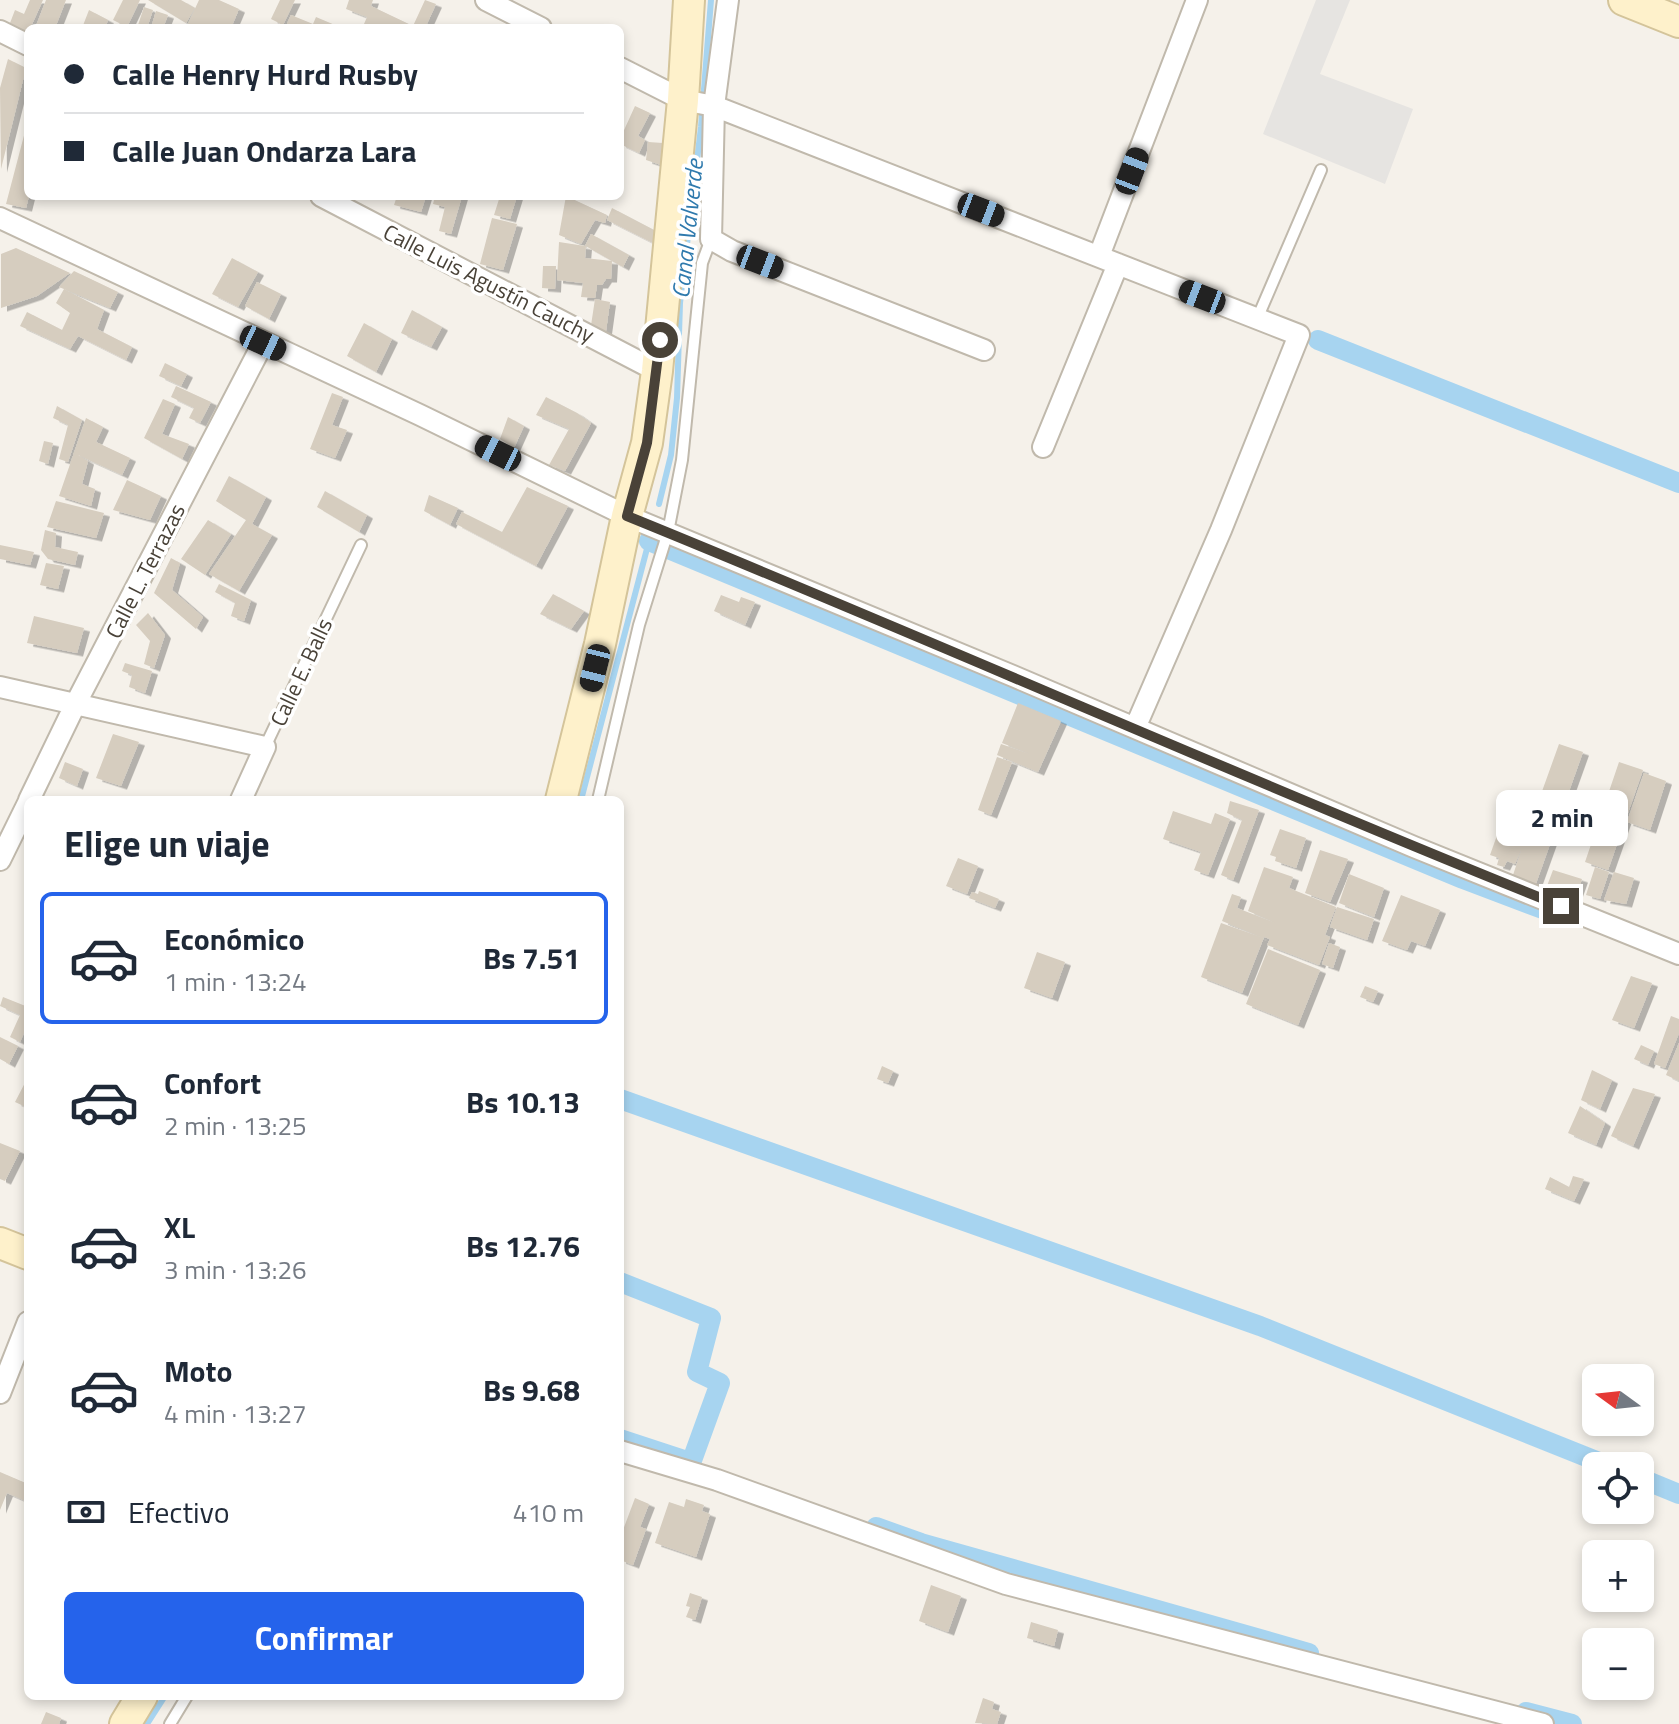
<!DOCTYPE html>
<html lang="es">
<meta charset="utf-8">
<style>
:root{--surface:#fff;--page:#f2f2f3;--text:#1f2937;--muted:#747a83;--line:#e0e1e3;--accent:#2563eb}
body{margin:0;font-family:"Titillium Web",sans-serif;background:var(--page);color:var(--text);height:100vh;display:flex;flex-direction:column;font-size:30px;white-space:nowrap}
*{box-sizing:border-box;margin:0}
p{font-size:26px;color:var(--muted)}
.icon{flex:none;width:44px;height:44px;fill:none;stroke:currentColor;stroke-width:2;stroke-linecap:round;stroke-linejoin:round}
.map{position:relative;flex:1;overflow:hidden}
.side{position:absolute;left:24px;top:796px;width:600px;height:904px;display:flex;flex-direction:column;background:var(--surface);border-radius:12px;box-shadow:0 4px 12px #0003}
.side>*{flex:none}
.hud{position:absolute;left:24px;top:24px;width:600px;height:176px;border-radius:12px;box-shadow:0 4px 12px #0003;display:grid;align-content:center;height:176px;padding:0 40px;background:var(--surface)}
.needle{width:52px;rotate:285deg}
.fabs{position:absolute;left:1582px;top:1364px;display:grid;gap:16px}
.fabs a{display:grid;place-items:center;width:72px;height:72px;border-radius:12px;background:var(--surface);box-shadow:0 4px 12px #0003;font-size:40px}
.end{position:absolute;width:36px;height:36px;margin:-18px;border:10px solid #494238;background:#fff;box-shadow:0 0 0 4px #fff}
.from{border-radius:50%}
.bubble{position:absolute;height:56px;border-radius:12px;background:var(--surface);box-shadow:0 4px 12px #0003;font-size:26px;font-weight:700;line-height:56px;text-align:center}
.car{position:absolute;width:24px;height:48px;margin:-24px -12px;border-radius:10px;box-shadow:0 0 6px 2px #0007;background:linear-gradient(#222 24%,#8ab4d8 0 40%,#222 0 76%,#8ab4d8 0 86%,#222 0)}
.hud b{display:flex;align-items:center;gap:28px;height:76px;font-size:30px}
.hud b+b{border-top:2px solid var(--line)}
.hud i{width:20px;height:20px;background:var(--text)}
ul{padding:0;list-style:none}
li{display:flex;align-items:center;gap:24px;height:132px;margin:0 16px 12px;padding:0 24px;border:4px solid transparent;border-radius:12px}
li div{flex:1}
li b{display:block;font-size:30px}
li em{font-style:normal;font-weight:700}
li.active{border-color:var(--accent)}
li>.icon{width:72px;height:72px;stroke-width:1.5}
h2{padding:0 40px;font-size:36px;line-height:96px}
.pay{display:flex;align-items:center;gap:20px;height:88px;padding:0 40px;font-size:30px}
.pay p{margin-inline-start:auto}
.cta{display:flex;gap:16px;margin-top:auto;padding:16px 40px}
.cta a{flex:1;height:92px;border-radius:12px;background:var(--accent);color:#fff;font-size:32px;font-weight:700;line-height:92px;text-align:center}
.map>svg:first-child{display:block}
.parking{fill:#e6e4e1}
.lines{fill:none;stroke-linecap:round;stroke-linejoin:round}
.stream{stroke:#a7d4f0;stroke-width:6}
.canal{stroke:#a7d4f0;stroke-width:20}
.building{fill:#d6cdbf;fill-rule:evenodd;filter:url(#shadow)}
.lane-casing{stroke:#c0b9ac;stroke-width:14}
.street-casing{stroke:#c0b9ac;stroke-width:24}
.secondary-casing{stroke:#d4c49a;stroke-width:34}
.lane{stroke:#fff;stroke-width:10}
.street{stroke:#fff;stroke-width:20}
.secondary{stroke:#fef1cb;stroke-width:30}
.route{stroke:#494238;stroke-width:10}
.labels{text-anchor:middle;stroke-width:7;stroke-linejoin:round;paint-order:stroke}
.street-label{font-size:22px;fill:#494238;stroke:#fff}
.water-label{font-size:24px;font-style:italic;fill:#2f7aad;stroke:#fff}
</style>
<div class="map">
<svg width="1679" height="1724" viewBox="0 0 1679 1724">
<defs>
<filter id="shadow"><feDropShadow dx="6" dy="3.5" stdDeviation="0" flood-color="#0004"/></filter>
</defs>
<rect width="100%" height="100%" fill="#f5f1ea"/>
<!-- parking -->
<path class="parking" d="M 1316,0 L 1350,0 L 1320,74 L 1413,109 L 1385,184 L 1263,134 Z"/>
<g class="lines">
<!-- stream -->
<path class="stream" d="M 659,504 L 671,455 L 677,398 L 680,303 L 701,127 L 711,0
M 581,800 L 649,541
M 147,1724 L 165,1696"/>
<!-- canal -->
<path class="canal" d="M 1318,340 L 1679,483
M 649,541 L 1463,879 L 1556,914
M 620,1099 L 1260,1326 L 1609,1466
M 620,1282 L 711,1318 L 697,1372 L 720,1383 L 691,1463
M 620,1439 L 690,1462
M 1640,1478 L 1679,1494
M 876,1527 L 921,1543 L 1309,1653
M 1526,1712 L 1572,1724"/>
</g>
<!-- building -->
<path class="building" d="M 30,0 L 43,0 L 28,33 L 10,23 L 15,10 L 24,14 Z
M 46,0 L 66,0 L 55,28 L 36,26 Z
M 123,0 L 140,0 L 127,27 L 113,20 Z
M 148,0 L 181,0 L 195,8 L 186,23 Z
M 199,0 L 219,0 L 239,9 L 231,28 L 187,26 Z
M 280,0 L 295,0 L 283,25 L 271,19 Z
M 349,0 L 373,0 L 371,6 L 413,26 L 425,0 L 436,4 L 425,28 L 373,28 L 364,24 L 367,17 L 346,9 Z
M 144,7 L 153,10 L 147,28 L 137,28 Z
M 89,10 L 108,20 L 105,28 L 82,28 Z
M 156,11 L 168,15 L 163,28 L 151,28 Z
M 291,15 L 313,24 L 316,17 L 342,28 L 285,28 Z
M 8,59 L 26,68 L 1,169 L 0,88 Z
M 635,106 L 650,113 L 638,136 L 645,140 L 639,153 L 620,144 L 620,139 Z
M 27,124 L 29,196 L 26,208 L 6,204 Z
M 648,142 L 663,143 L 661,165 L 646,160 Z
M 397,196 L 426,196 L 421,212 L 394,205 Z
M 435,196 L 462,196 L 451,234 L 439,231 L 445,207 L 433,204 Z
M 500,196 L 517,196 L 510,219 L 494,215 Z
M 566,196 L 607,215 L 605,223 L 595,220 L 581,244 L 559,235 Z
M 612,208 L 654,230 L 653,243 L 607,220 Z
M 492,218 L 517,224 L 503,270 L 480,264 Z
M 591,234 L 629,255 L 623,267 L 612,261 L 611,279 L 606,279 L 602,285 L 597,285 L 595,298 L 581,297 L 583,283 L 557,280 L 559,242 L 585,246 ZM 586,246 L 589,248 L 612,261 L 585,258 Z
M 16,248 L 70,273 L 37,296 L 1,308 L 1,254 Z
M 232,258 L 258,272 L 238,307 L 212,294 Z
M 543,266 L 556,266 L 555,289 L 542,288 Z
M 74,271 L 118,292 L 110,308 L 59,287 Z
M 257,282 L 281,294 L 269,319 L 245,306 Z
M 64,289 L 104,310 L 97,329 L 132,347 L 126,360 L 78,336 L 70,349 L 20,326 L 27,312 L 62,330 L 70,313 L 56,303 Z
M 595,299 L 610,302 L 605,338 L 590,332 Z
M 412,310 L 442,327 L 431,347 L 401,333 Z
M 364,323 L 392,339 L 376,372 L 347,356 Z
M 165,363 L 187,374 L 181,386 L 159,376 Z
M 176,386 L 211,402 L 200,423 L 189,418 L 194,408 L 171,397 Z
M 332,393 L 343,397 L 332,425 L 347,430 L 335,458 L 310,449 Z
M 546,397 L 577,413 L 591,423 L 565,471 L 549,465 L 569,429 L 536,415 Z
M 163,399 L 175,404 L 162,434 L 189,444 L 182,459 L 144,438 Z
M 57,406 L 82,420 L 68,462 L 59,459 L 68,425 L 53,418 Z
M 508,417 L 524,426 L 514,448 L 500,439 Z
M 86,418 L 103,427 L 96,442 L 130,458 L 122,475 L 78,455 L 88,461 L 82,484 L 95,489 L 91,506 L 59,496 Z
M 44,441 L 53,443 L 48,464 L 39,461 Z
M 229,476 L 266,497 L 252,524 L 272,535 L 239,591 L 209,574 L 246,520 L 216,501 Z
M 127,480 L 161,496 L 150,520 L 113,510 Z
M 527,487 L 568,506 L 536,566 L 456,524 L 462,512 L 502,532 Z
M 325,491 L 367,515 L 359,532 L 317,507 Z
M 429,495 L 458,508 L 450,525 L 424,511 Z
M 56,501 L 104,513 L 96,538 L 47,527 Z
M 208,520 L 231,534 L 205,575 L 181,559 Z
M 45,530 L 56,533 L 55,547 L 78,552 L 75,565 L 48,559 L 41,550 Z
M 0,545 L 34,552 L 30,565 L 0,559 Z
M 171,558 L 180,563 L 172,590 L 203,617 L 196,629 L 154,593 Z
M 46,563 L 64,566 L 58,589 L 40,585 Z
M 219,584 L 251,600 L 244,621 L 231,616 L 235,603 L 215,592 Z
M 553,594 L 584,611 L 571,629 L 540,614 Z
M 721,595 L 739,602 L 741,597 L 755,602 L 745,625 L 714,611 Z
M 148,613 L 165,635 L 154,668 L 144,664 L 150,641 L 136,625 Z
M 34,616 L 84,628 L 77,653 L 27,643 Z
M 125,663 L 152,671 L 145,693 L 129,687 L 132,675 L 122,671 Z
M 1018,703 L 1061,721 L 1038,772 L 997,755 L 1001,744 L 1030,754 L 1002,743 Z
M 113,734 L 139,742 L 121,786 L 96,778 Z
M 1559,744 L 1583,752 L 1534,889 L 1511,881 L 1522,848 L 1515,864 L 1507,861 L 1504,867 L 1497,865 L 1499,858 L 1490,855 L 1505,813 L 1531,822 Z
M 997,757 L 1012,762 L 991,815 L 978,810 Z
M 65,762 L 83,769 L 77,786 L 59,778 Z
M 1619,762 L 1643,770 L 1608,870 L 1585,862 Z
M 1644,773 L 1666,781 L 1650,830 L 1627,822 Z
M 1230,801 L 1259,810 L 1233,880 L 1221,875 L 1242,820 L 1227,813 Z
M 1173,811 L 1211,824 L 1215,813 L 1230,819 L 1208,875 L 1194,870 L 1201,852 L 1163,839 Z
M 1280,829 L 1306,838 L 1296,868 L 1275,861 L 1276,857 L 1270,855 Z
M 1320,850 L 1348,859 L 1330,902 L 1305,893 Z
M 958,858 L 978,866 L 967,894 L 946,886 Z
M 1264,867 L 1293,877 L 1289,888 L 1336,907 L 1325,935 L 1330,937 L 1319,965 L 1267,945 L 1270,939 L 1264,937 L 1242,993 L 1201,977 L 1221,923 L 1261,937 L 1222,921 L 1232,894 L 1241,897 L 1237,908 L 1276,923 L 1248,911 Z
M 1595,867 L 1609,872 L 1600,899 L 1586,895 Z
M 1553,870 L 1582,879 L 1576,896 L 1547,886 Z
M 1614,872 L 1634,878 L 1626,904 L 1604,900 Z
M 1349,874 L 1384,888 L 1374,917 L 1339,903 Z
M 979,891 L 999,899 L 995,908 L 969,898 L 972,892 L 978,894 Z
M 1401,895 L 1440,910 L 1425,946 L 1411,941 L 1407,950 L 1382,941 Z
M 1337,907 L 1374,919 L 1367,940 L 1330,927 Z
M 1329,943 L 1340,947 L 1333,968 L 1322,964 Z
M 1268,949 L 1320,970 L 1298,1025 L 1246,1004 Z
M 1037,952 L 1065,962 L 1052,998 L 1024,988 Z
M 1631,976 L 1652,983 L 1634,1028 L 1612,1020 Z
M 1365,986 L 1378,991 L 1373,1002 L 1360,997 Z
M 3,997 L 28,1007 L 28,1024 L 20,1042 L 10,1037 L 20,1015 L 0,1006 Z
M 1671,1016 L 1679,1019 L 1679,1033 L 1665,1068 L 1654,1064 Z
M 0,1037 L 18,1046 L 9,1064 L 0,1059 Z
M 1679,1043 L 1679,1081 L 1666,1075 Z
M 1641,1045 L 1654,1051 L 1648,1065 L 1634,1059 Z
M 882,1066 L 893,1071 L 888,1083 L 877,1079 Z
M 1592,1070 L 1612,1080 L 1600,1109 L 1581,1100 Z
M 28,1077 L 28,1108 L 15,1102 Z
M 1633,1088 L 1655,1094 L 1633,1146 L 1611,1136 Z
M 1580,1106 L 1605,1123 L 1596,1145 L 1568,1133 Z
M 0,1143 L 20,1151 L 5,1181 L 0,1179 Z
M 1573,1176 L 1584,1179 L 1574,1201 L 1545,1189 L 1550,1177 L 1569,1187 Z
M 0,1472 L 28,1484 L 28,1502 L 7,1493 L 0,1510 Z
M 635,1498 L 649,1504 L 640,1527 L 646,1529 L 633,1565 L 620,1560 L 620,1538 Z
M 686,1499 L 704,1505 L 702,1511 L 710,1514 L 696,1557 L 655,1543 L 669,1502 L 684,1507 Z
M 931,1585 L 961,1596 L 948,1632 L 919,1621 Z
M 690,1593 L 702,1597 L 695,1620 L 686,1617 L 690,1607 L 686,1606 Z
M 1031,1622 L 1058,1630 L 1054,1646 L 1027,1638 Z
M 983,1698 L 994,1702 L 992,1709 L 1001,1712 L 997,1724 L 975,1723 Z
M 46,1712 L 61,1718 L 59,1724 L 41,1724 Z"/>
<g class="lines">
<defs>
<path id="lane" d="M 1257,319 L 1321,170
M 265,747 L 361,545
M 598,800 L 639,625 L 668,532 L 682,460 L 702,263 L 711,239
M 170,1724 L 187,1696"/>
<path id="street" d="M 486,0 L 541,28
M 728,0 L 714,106 L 711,239 L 732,251 L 984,350
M 0,31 L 28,45
M 620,68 L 683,100 L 714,106 L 1299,335 L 1221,530 L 1135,728
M 321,196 L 657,371
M 0,218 L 420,415 L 627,516 L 1013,676 L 1414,847 L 1679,954
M 1099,256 L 1197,0
M 1043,447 L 1118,264
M 0,687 L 265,747 L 241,800
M 29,800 L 76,703 L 263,343
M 0,860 L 28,803
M 0,1393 L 28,1322
M 620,1451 L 717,1480 L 1006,1584 L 1543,1724"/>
<path id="secondary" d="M 1624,0 L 1679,22
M 561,800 L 600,644 L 627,516 L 647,443 L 657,371 L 683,100 L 689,0
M 0,1243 L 28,1254
M 125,1724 L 142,1696"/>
</defs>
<!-- lane casing -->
<use href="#lane" class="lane-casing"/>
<!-- street casing -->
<use href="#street" class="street-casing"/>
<!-- secondary casing -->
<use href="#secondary" class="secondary-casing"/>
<!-- lane -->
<use href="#lane" class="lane"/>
<!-- street -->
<use href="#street" class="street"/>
<!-- secondary -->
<use href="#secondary" class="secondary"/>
</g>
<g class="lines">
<!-- route -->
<path class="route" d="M 660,340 L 647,443 L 627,516 C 940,643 1248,781 1561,906"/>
</g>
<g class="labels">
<!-- street labels -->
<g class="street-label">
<text transform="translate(489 283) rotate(27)" y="8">Calle Luis Agustín Cauchy</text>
<text transform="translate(145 571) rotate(-63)" y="8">Calle L. Terrazas</text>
<text transform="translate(301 672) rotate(-65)" y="8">Calle E. Balls</text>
</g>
<!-- water labels -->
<g class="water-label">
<text transform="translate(688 229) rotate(-84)" y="8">Canal Valverde</text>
</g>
</g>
</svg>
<div class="fabs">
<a><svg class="needle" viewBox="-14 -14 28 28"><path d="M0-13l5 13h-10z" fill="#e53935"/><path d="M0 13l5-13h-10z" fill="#747a83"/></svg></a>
<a><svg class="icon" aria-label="locate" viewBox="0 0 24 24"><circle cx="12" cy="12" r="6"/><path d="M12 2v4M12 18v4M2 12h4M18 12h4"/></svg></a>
<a>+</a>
<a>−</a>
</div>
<i class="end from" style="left:660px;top:340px"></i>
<i class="end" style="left:1561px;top:906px"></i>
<div class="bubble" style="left:1496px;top:790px;width:132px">2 min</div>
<i class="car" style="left:1132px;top:171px;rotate:21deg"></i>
<i class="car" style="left:981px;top:210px;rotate:111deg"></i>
<i class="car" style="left:760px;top:262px;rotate:111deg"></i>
<i class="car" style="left:1202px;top:297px;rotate:291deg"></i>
<i class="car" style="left:263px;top:343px;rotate:115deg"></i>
<i class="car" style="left:498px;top:453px;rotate:296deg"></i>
<i class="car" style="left:595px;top:668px;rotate:194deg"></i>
<div class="hud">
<b><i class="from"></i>Calle Henry Hurd Rusby</b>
<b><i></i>Calle Juan Ondarza Lara</b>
</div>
<section class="side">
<h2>Elige un viaje</h2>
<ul>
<li class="active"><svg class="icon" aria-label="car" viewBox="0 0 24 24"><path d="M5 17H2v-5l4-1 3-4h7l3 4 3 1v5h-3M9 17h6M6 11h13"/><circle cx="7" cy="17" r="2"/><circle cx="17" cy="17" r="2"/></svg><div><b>Económico</b><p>1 min · 13:24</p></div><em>Bs 7.51</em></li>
<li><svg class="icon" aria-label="car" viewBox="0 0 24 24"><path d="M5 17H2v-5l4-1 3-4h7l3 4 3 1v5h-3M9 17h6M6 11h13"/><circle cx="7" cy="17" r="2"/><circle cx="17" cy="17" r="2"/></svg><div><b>Confort</b><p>2 min · 13:25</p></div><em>Bs 10.13</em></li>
<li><svg class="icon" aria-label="car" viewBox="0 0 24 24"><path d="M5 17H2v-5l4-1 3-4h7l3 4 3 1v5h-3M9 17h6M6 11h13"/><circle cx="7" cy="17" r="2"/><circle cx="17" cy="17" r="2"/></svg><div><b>XL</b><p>3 min · 13:26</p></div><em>Bs 12.76</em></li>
<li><svg class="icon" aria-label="car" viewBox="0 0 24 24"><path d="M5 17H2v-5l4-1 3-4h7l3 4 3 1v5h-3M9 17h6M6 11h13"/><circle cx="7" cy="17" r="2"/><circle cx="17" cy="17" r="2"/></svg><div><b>Moto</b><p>4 min · 13:27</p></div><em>Bs 9.68</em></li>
</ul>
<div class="pay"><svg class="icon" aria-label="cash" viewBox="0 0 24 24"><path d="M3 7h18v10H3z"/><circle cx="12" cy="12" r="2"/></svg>Efectivo<p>410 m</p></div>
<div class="cta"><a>Confirmar</a></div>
</section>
</div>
